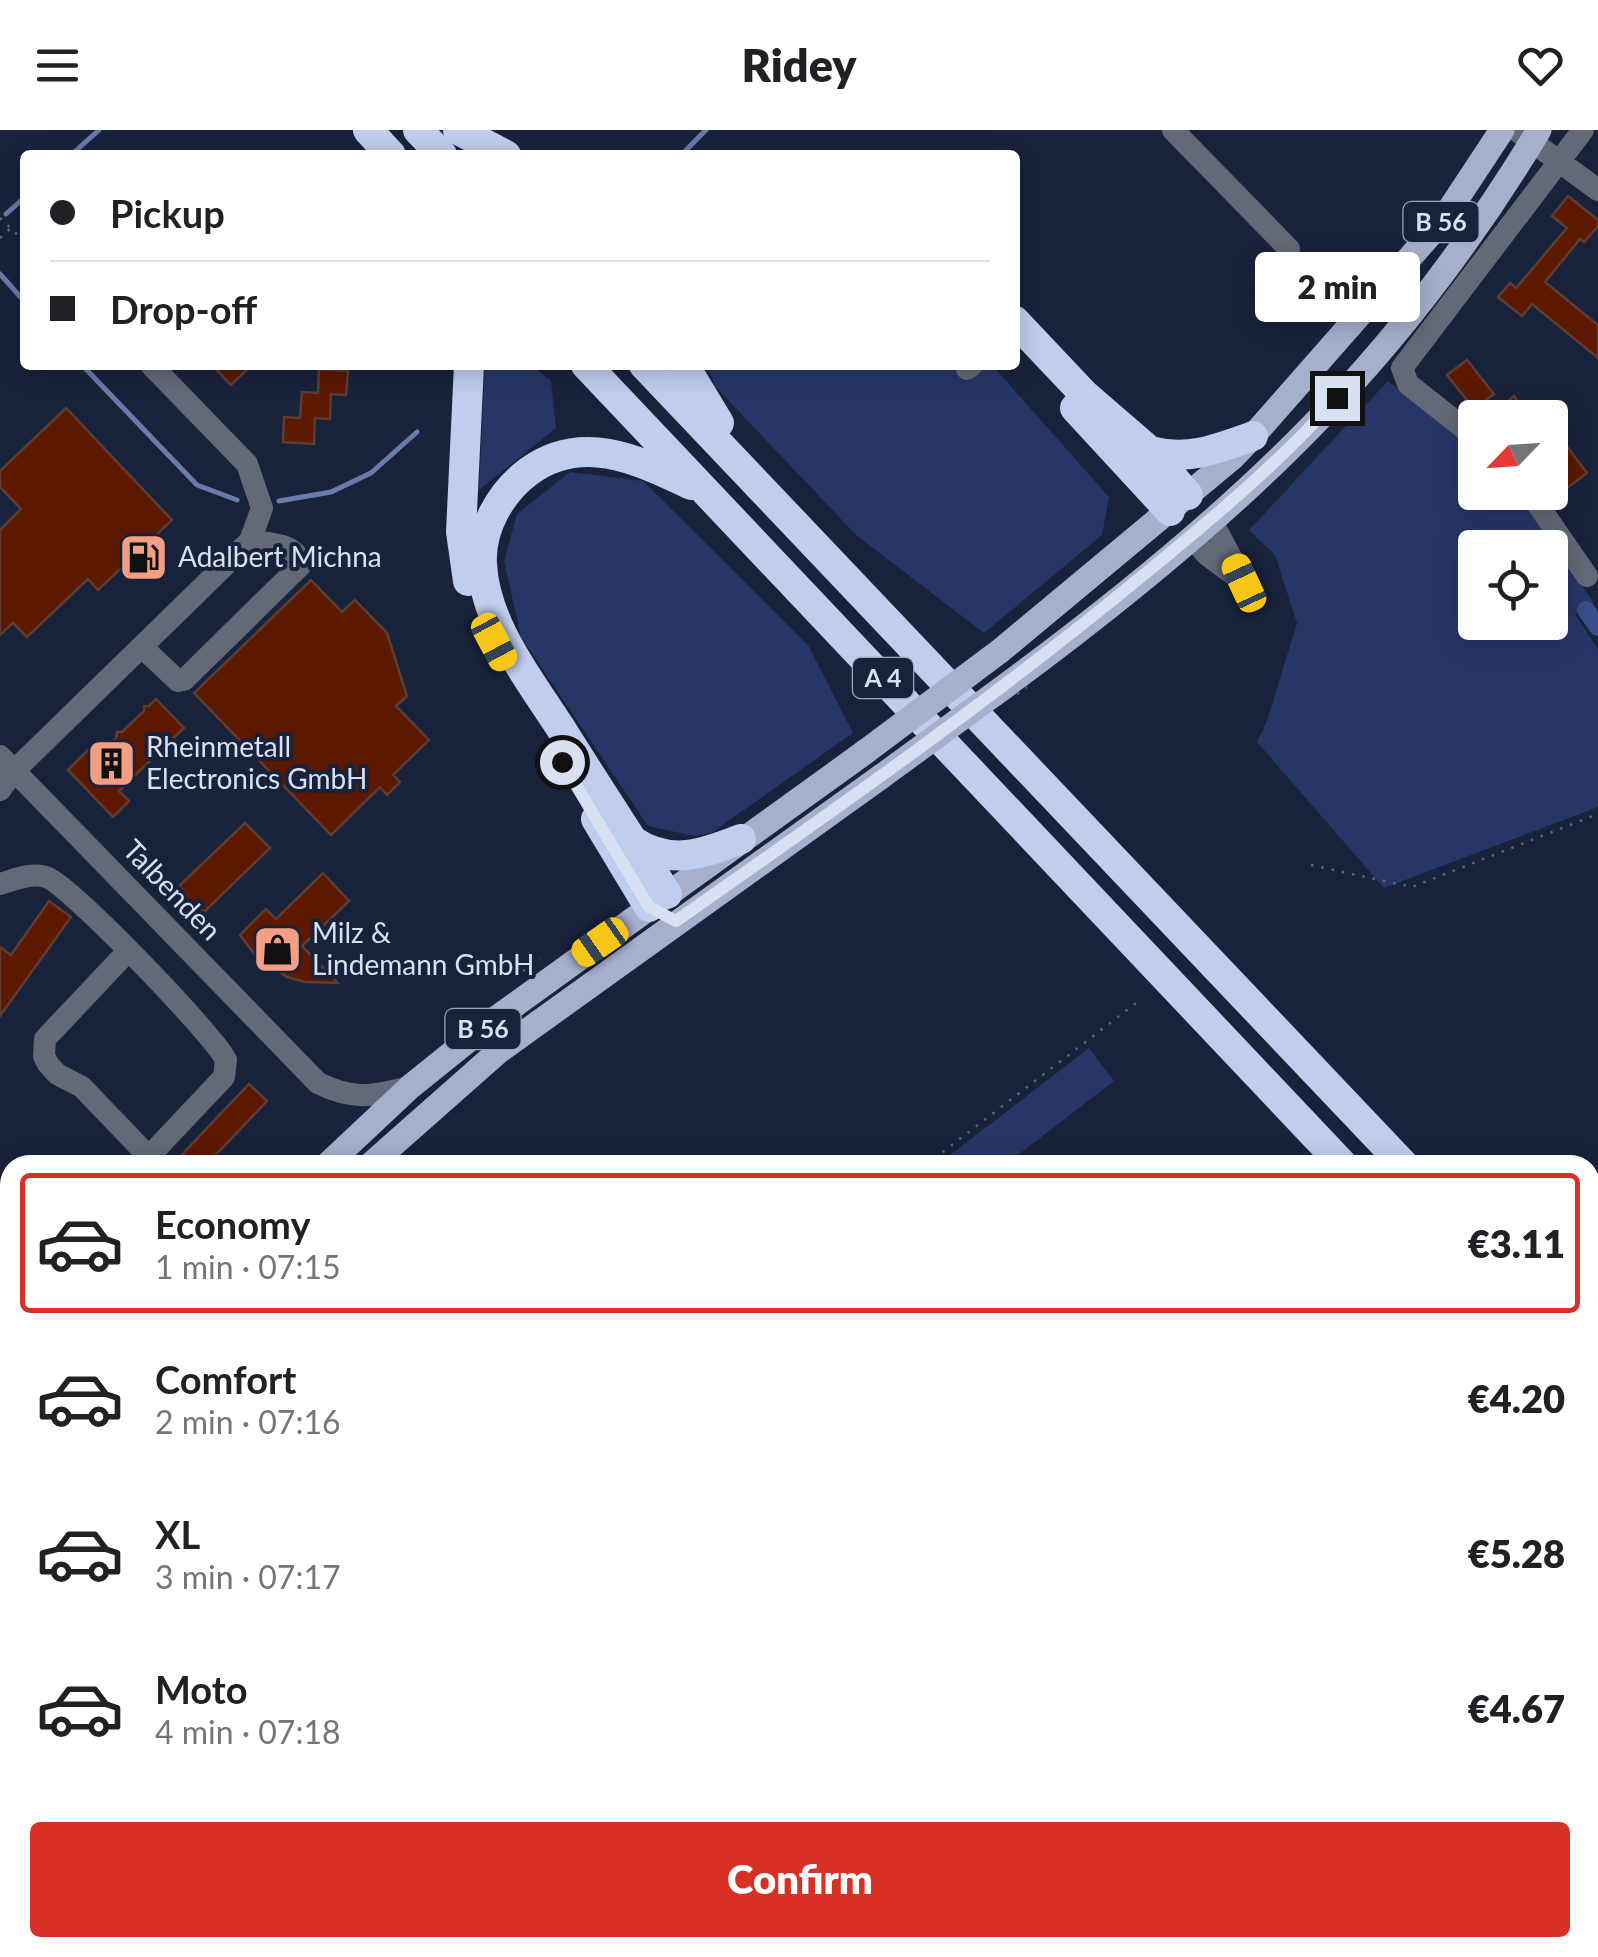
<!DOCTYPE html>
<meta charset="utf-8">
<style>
:root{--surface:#fff;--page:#f6f6f6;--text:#202124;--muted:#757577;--line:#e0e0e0;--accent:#d93025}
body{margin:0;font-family:Lato,sans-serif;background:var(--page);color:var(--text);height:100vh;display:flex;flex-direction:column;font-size:38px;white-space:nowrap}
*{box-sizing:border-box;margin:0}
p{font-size:32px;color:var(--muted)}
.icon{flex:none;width:55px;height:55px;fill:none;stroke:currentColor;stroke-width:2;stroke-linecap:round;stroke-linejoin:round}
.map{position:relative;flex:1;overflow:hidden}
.panel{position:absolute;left:0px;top:1025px;width:1600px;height:802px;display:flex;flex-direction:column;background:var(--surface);border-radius:30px 30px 0 0;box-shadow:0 5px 25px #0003}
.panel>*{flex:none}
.banner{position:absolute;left:20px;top:20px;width:1000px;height:220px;border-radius:10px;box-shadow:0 5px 25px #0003;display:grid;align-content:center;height:220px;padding:0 30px;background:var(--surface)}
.needle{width:65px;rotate:245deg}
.buttons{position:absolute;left:1458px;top:270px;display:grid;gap:20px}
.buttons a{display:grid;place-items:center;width:110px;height:110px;border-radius:10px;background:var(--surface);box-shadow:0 5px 25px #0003;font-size:50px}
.end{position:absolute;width:45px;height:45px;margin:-22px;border:12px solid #d9e0f1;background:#111;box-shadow:0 0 0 5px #111}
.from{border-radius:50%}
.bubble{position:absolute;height:70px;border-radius:10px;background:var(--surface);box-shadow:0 5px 25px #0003;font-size:32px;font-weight:800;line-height:70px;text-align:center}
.car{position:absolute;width:30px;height:60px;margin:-30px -15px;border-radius:12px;box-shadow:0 0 8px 2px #0007;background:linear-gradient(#f5c518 24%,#345 0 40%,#f5c518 0 76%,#345 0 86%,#f5c518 0)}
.banner b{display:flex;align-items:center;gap:35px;height:95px;font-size:38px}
.banner b+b{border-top:2px solid var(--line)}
.banner i{width:25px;height:25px;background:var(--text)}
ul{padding:18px 0 0;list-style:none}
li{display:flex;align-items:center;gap:30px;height:140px;margin:0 20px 15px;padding:0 10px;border:5px solid transparent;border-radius:10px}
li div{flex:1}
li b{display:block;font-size:38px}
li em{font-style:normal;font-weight:800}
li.on{border-color:var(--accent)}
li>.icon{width:90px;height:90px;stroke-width:1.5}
.action{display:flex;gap:20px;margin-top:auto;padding:20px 30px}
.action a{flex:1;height:115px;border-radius:10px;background:var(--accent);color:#fff;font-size:40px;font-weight:800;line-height:115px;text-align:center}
header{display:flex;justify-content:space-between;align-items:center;height:130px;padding:0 30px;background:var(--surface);font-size:45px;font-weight:800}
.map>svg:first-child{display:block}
.green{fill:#263667;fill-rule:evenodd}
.water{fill:#3a4e8c;stroke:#6a7aaa;stroke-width:2.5}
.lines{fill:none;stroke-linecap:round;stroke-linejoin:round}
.stream{stroke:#6a7aaa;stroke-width:5}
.canal{stroke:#3a4e8c;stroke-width:18}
.building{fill:#5c1900;stroke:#5d3d32;stroke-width:2.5}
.path{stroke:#5e667d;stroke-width:2.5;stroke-dasharray:2.5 8;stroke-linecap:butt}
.minor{stroke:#646977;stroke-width:22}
.major{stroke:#a6b0cc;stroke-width:25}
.highway{stroke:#bfcdee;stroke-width:30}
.path-bridge{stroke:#5e667d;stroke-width:2.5;stroke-dasharray:2.5 8;stroke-linecap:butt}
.major-bridge{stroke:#a6b0cc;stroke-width:25}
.route{stroke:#d9e0f1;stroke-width:12}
.labels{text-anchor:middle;stroke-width:8;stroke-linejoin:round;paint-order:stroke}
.shield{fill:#19223b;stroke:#9fa7ba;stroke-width:2.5}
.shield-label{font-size:25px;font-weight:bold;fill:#d9e0f1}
.poi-label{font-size:28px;fill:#d9e0f1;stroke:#19223b;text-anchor:start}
.street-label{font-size:28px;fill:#d9e0f1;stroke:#19223b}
</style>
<header><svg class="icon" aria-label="menu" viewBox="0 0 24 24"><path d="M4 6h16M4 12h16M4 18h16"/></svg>Ridey<svg class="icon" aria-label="heart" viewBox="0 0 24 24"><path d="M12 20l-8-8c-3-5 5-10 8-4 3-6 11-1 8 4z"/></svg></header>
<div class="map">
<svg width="1598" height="1827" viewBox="0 0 1598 1827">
<rect width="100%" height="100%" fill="#19223b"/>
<!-- green -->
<path class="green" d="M 485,235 L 531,235 L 551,251 L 556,298 L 479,360 Z
M 707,235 L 992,235 L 1109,367 L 1102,405 L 984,503 L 856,405 L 715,256 Z
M 1388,251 L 1475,320 L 1475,362 L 1516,363 L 1594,473 L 1575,484 L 1598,519 L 1598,677 L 1384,758 L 1257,612 L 1267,591 L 1297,493 L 1275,425 L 1249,400 ZM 1475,418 L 1550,418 L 1550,492 L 1475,492 Z
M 570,342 L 643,351 L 808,515 L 853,603 L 711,703 L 694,706 L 648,696 L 521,507 L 504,431 L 517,384 Z
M 1089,918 L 1114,951 L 1005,1035 L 937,1035 Z
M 194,1818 L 1216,1818 L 1223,1827 L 194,1827 Z"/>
<!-- water -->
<path class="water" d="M 1598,1702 L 1598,1824 L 1582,1822 L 1575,1818 L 1590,1818 L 1590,1703 Z"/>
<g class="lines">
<!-- stream -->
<path class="stream" d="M 682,24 L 706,0
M 71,25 L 99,0
M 6,84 L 25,67
M 0,144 L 25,172
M 82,235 L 197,355 L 237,370
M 279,371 L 331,362 L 371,343 L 417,302"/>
<!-- canal -->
<path class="canal" d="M 1586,480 L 1598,497"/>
</g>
<!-- building -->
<path class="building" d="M 1568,66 L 1598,90 L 1598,96 L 1584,112 L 1580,109 L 1545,152 L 1598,195 L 1598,228 L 1532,174 L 1522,186 L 1498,167 L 1510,153 L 1516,158 L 1567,98 L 1552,86 Z
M 1467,230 L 1494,264 L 1474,279 L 1447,245 Z
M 212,235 L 252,235 L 231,255 Z
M 319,239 L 348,241 L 346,265 L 331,264 L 330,289 L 315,288 L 314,314 L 283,312 L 284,287 L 300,288 L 302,262 L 318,263 Z
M 1514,266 L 1530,288 L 1487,288 Z
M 66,278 L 172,390 L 98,460 L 88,449 L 27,507 L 13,493 L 0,505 L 0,400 L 21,379 L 0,357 L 0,341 Z
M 1560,307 L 1587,343 L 1567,358 L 1550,336 L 1550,316 Z
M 311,450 L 342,482 L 355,470 L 387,503 L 407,566 L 396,576 L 429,610 L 393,645 L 400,652 L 387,665 L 380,657 L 331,705 L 194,563 Z
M 156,569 L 184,598 L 119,661 L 129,671 L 113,687 L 68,640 L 89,619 L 97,627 L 116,608 L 117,602 L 122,602 L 144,581 L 144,576 L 149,576 Z
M 245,693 L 270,718 L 204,782 L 196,774 L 187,773 L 187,765 L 179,756 Z
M 323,743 L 349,771 L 302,816 L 338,853 L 305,852 L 287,847 L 256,826 L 240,805 L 266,779 L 276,789 Z
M 49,771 L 71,787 L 0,886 L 0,817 L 11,825 Z
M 249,954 L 267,971 L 206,1035 L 172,1035 Z"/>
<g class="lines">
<!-- path -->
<path class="path" d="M 0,88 L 25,112
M 0,108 L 10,99
M 1305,135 L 1324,156
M 1311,735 L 1412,757 L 1598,684
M 523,841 L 540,828
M 926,1035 L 1136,873"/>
<!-- minor -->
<path class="minor" d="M 1173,0 L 1289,119
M 1516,0 L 1598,60
M 967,239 L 972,235
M 1475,307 L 1408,254 L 1402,238 L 1583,0
M 1529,362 L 1587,446
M 1211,390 L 1245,453
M 1191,407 L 1207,425 L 1242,451
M 142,517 L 178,551 L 184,550 L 301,435 C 296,412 270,414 250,411
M 0,626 L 318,953 C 355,971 372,966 410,957
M 0,660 L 14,641 L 250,411 L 262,378 L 247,334 L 151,235
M 0,754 C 14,750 31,742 46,747 C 69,754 214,905 226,930 L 224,947 L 141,1035
M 128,821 L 45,909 L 44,926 L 48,934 L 57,944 L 82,957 L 149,1027
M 0,1288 L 6,1293
M 0,1512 L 10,1497
M 1271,1818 L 1280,1827
M 1340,1827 L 1355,1818"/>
<!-- major -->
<path class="major" d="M 1000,521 L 1232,328 L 1253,306 L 1442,91 L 1502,0
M 993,565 C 1101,486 1219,392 1313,295 C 1399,207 1475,106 1539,0
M 327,1035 L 410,957 L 487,895 L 865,622
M 370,1035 L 499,921 L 882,646
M 0,1413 L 10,1399
M 0,1464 L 10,1451"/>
<!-- highway -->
<path class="highway" d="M 368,0 L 391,25
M 418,0 L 442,25
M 458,0 L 506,25
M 1015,191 L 1084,264 L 1150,321 L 1188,365
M 586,235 L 1343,1035
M 644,235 L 1404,1035
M 684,235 L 719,293
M 1075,278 L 1170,381
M 1150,321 C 1188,331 1217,319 1253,306
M 468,451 L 461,402 L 469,235
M 596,689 L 649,777
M 633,711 C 670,736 703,724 741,709
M 667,764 C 631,708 595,653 560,597 C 529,549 485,494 482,434 C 480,399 500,363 528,342 C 582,302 638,330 691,355
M 1590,1231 L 1598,1240
M 1590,1295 L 1598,1304"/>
<!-- path-bridge -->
<path class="path-bridge" d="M 1017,564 L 1027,557"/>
<!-- major-bridge -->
<path class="major-bridge" d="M 865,622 L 1000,521
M 882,646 L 993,565"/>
</g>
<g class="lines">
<!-- route -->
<path class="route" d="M 562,632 L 649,777 L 676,791 C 836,679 996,567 1147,442 C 1213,388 1280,332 1337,268"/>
</g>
<!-- icons -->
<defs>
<symbol id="fuel-square" viewBox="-11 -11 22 22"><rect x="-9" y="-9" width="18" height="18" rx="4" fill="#f39f83" stroke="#19223b"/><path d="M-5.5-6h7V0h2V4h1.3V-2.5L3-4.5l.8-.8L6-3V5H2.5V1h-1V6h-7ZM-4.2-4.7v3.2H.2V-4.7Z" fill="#111"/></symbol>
<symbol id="building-square" viewBox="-11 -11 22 22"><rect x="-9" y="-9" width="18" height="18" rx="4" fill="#f39f83" stroke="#19223b"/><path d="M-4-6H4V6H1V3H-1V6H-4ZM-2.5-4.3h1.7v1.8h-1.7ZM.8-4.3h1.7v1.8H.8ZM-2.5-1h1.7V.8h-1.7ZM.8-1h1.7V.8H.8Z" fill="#111"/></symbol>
<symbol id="shop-square" viewBox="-11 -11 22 22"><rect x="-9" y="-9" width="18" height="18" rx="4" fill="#f39f83" stroke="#19223b"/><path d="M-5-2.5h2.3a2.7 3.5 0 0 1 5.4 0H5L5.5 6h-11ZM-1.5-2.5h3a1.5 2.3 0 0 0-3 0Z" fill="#111"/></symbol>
</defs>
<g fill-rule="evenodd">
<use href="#fuel-square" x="116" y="400" width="55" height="55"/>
<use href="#building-square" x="84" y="606" width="55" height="55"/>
<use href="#shop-square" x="250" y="792" width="55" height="55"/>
</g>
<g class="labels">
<!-- shield labels -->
<g class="shield">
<rect x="1403.5" y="72" width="75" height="40" rx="8"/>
<rect x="853" y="528" width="60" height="40" rx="8"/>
<rect x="445.5" y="879" width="75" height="40" rx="8"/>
</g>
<g class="shield-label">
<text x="1441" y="101">B 56</text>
<text x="883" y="557">A 4</text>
<text x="483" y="908">B 56</text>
</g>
<!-- poi labels -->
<g class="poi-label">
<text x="178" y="437">Adalbert Michna</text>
<text x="146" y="627">Rheinmetall<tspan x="146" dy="32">Electronics GmbH</tspan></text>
<text x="312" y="813">Milz &amp;<tspan x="312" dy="32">Lindemann GmbH</tspan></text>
</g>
<!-- street labels -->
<g class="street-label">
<text transform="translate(172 760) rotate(46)" y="10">Talbenden</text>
</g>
</g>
</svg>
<div class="buttons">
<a><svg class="needle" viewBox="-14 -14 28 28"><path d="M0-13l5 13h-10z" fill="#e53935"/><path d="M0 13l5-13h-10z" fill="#757577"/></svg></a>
<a><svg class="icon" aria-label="locate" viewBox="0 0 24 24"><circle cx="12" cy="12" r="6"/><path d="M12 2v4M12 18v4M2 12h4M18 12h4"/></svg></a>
</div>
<i class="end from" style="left:562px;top:632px"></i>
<i class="end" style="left:1337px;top:268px"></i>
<div class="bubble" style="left:1255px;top:122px;width:165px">2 min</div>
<i class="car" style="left:1244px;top:453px;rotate:335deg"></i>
<i class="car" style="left:494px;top:512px;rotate:152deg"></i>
<i class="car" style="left:600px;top:812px;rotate:235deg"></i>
<div class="banner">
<b><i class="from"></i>Pickup</b>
<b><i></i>Drop-off</b>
</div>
<section class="panel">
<ul>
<li class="on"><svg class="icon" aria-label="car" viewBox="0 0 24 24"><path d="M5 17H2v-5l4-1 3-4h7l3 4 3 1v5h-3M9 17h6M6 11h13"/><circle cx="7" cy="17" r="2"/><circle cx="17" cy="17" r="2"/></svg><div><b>Economy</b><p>1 min · 07:15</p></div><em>€3.11</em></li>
<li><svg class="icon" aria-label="car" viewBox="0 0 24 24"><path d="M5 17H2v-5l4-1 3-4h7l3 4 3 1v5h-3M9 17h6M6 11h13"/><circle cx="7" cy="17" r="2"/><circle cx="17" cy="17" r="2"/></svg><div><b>Comfort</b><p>2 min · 07:16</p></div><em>€4.20</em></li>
<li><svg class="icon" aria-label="car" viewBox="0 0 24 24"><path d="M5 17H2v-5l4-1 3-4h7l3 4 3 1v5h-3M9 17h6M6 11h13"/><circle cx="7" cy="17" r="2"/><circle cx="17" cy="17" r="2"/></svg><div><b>XL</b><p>3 min · 07:17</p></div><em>€5.28</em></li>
<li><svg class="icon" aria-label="car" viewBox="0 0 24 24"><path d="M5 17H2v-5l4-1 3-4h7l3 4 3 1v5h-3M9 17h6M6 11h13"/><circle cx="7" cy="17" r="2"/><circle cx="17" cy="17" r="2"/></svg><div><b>Moto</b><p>4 min · 07:18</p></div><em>€4.67</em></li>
</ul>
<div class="action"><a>Confirm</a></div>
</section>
</div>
